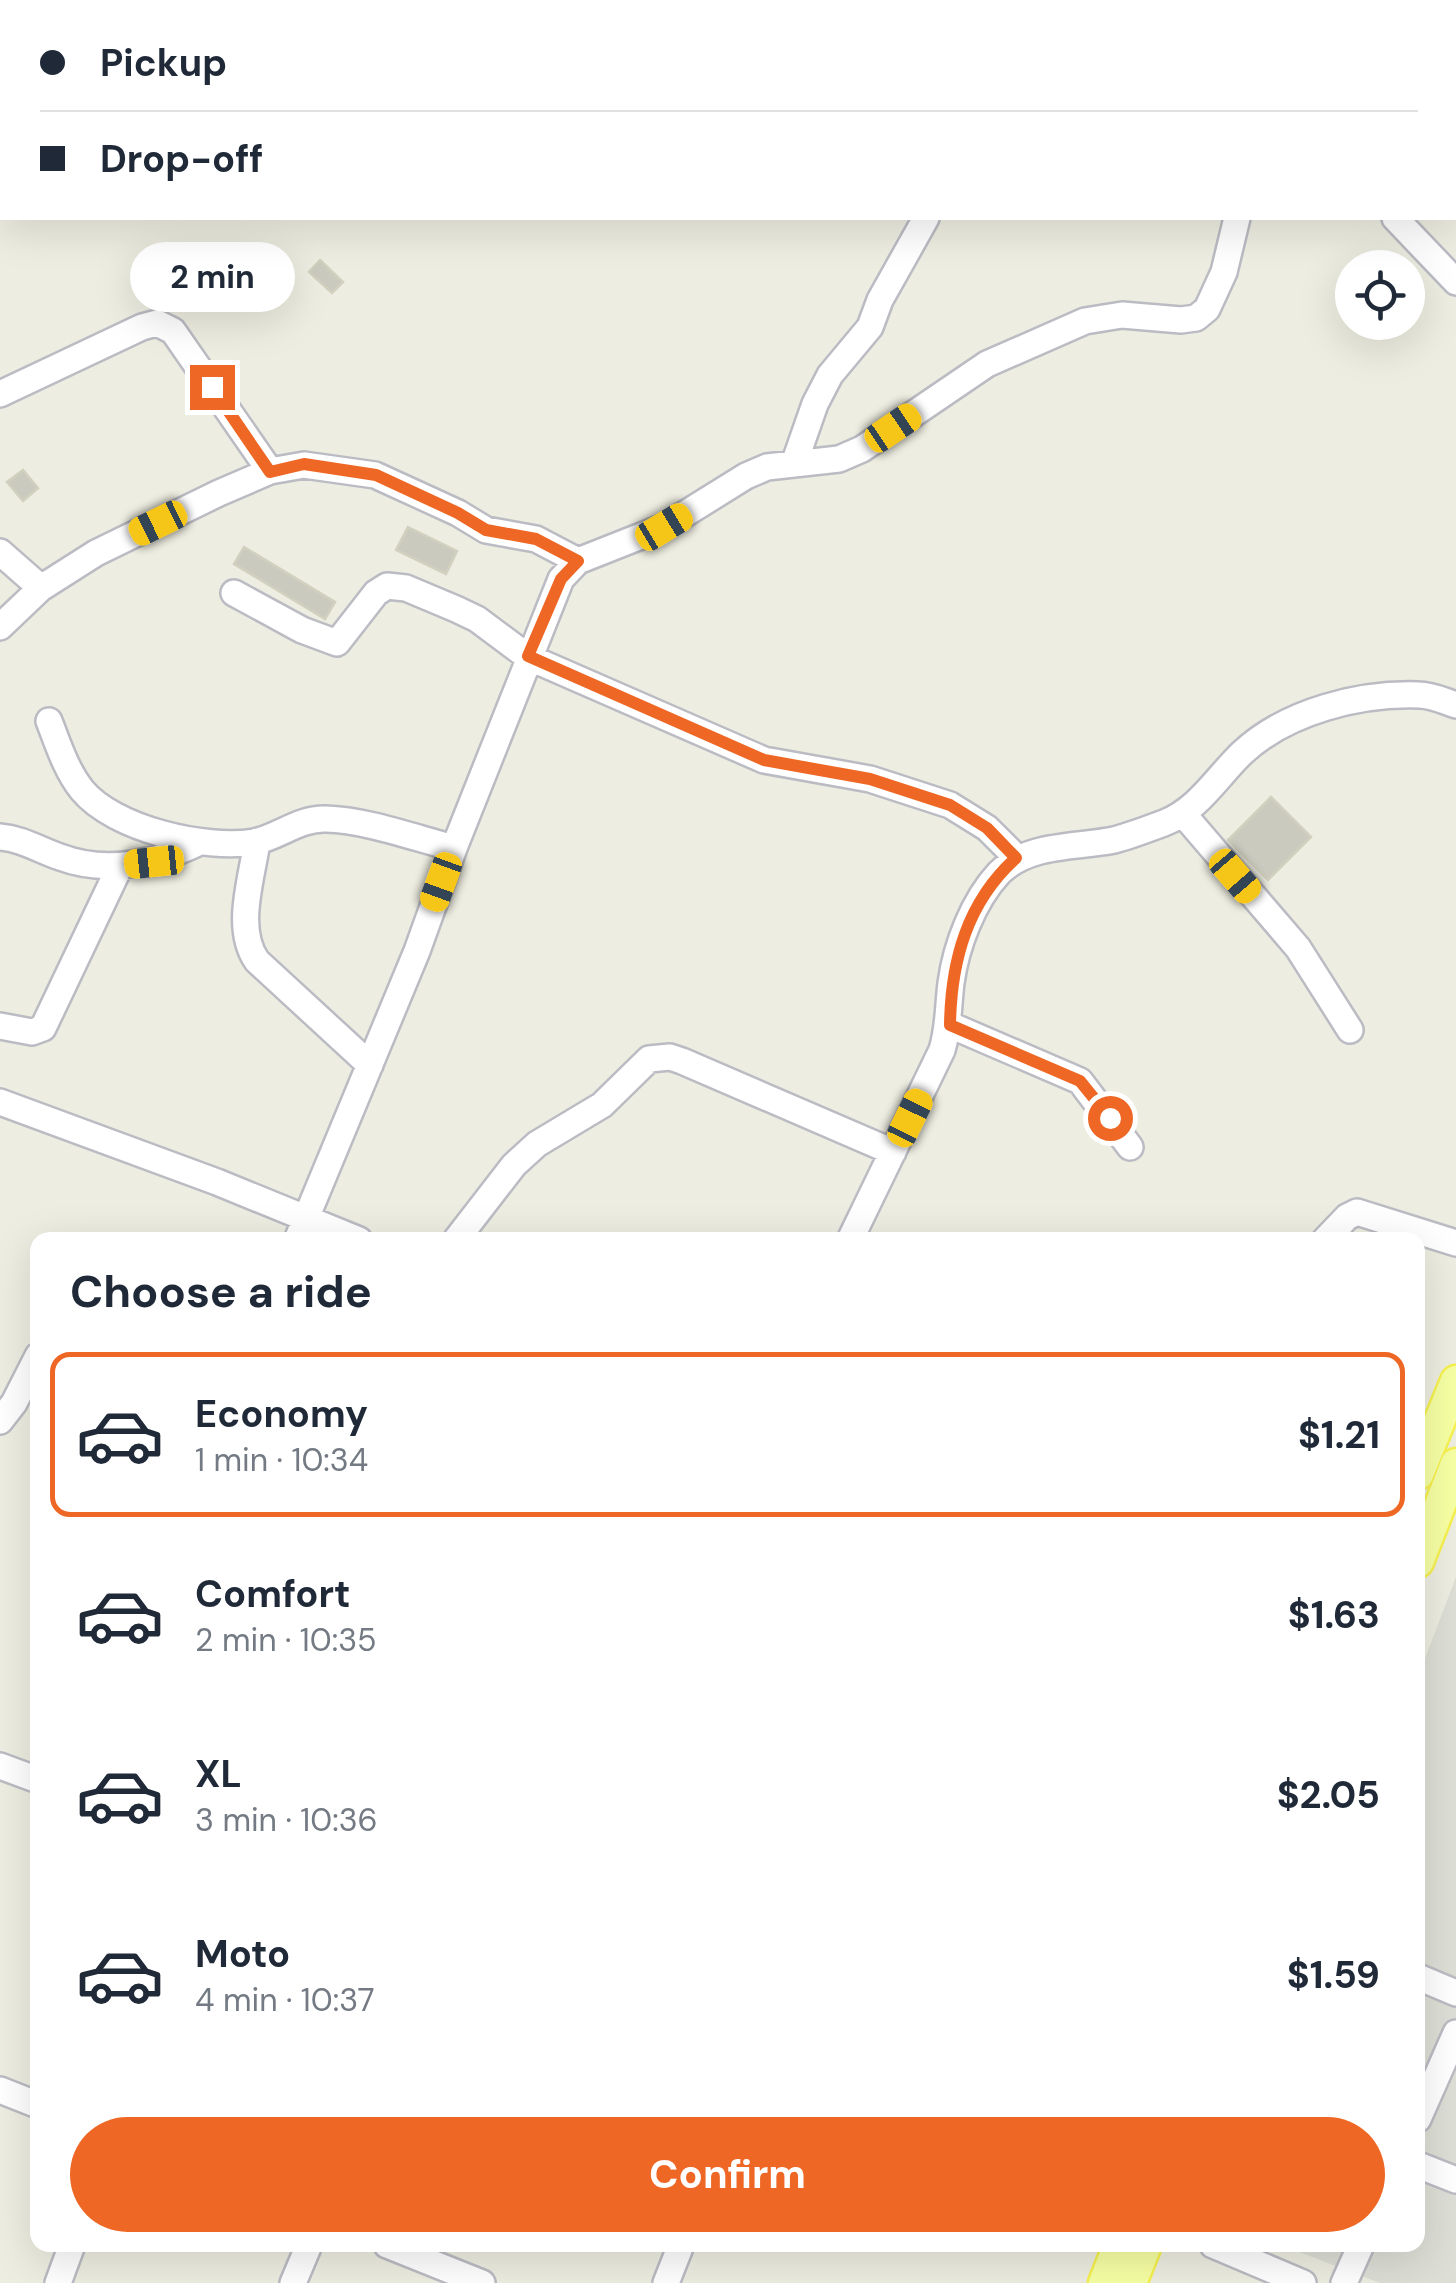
<!DOCTYPE html>
<meta charset="utf-8">
<style>
:root{--surface:#fff;--page:#f2f2f3;--text:#1f2937;--muted:#747a83;--line:#e0e1e3;--accent:#ef6724}
body{margin:0;font-family:"DM Sans",sans-serif;background:var(--page);color:var(--text);height:100vh;display:flex;flex-direction:column;font-size:38px;white-space:nowrap}
*{box-sizing:border-box;margin:0}
p{font-size:32px;color:var(--muted)}
.icon{flex:none;width:55px;height:55px;fill:none;stroke:currentColor;stroke-width:2;stroke-linecap:round;stroke-linejoin:round}
.map{position:relative;flex:1;overflow:hidden}
.details{position:absolute;left:30px;top:1232px;width:1395px;height:1020px;display:flex;flex-direction:column;background:var(--surface);border-radius:20px;box-shadow:0 10px 40px #0002}
.details>*{flex:none}
.banner{position:absolute;left:0px;top:0px;width:1458px;height:220px;box-shadow:0 10px 40px #0002;display:grid;align-content:center;height:220px;padding:0 40px;background:var(--surface)}
.buttons{position:absolute;left:1335px;top:250px;display:grid;gap:20px}
.buttons a{display:grid;place-items:center;width:90px;height:90px;border-radius:50%;background:var(--surface);box-shadow:0 10px 40px #0002;font-size:50px}
.end{position:absolute;width:45px;height:45px;margin:-22px;border:12px solid #ef6724;background:#fff;box-shadow:0 0 0 5px #fff}
.from{border-radius:50%}
.bubble{position:absolute;height:70px;border-radius:35px;background:var(--surface);box-shadow:0 10px 40px #0002;font-size:32px;font-weight:700;line-height:70px;text-align:center}
.car{position:absolute;width:30px;height:60px;margin:-30px -15px;border-radius:12px;box-shadow:0 0 8px 2px #0007;background:linear-gradient(#f5c518 24%,#345 0 40%,#f5c518 0 76%,#345 0 86%,#f5c518 0)}
.banner b{display:flex;align-items:center;gap:35px;height:95px;font-size:38px}
.banner b+b{border-top:2px solid var(--line)}
.banner i{width:25px;height:25px;background:var(--text)}
ul{padding:0;list-style:none}
li{display:flex;align-items:center;gap:30px;height:165px;margin:0 20px 15px;padding:0 20px;border:5px solid transparent;border-radius:20px}
li div{flex:1}
li b{display:block;font-size:38px}
li em{font-style:normal;font-weight:700}
li.current{border-color:var(--accent)}
li>.icon{width:90px;height:90px;stroke-width:1.5}
h2{padding:0 40px;font-size:45px;line-height:120px}
.action{display:flex;gap:20px;margin-top:auto;padding:20px 40px}
.action a{flex:1;height:115px;border-radius:60px;background:var(--accent);color:#fff;font-size:40px;font-weight:700;line-height:115px;text-align:center}
.map>svg:first-child{display:block}
.industrial{fill:#ddded5}
.building{fill:#cbcabf;stroke:#d2d1bf;stroke-width:2.5}
.lines{fill:none;stroke-linecap:round;stroke-linejoin:round}
.minor-casing{stroke:#bbbcc3;stroke-width:30}
.major-casing{stroke:#f6f150;stroke-width:35}
.minor{stroke:#fff;stroke-width:25}
.major{stroke:#f7ffa4;stroke-width:30}
.route{stroke:#ef6724;stroke-width:12}
</style>
<div class="map">
<svg width="1456" height="2283" viewBox="0 0 1456 2283">
<rect width="100%" height="100%" fill="#edede1"/>
<!-- industrial -->
<path class="industrial" d="M 1456,1577 L 1456,2283 L 1380,2283 L 1281,2245 L 1418,2245 L 1418,1677 Z"/>
<!-- building -->
<path class="building" d="M 320,260 L 343,282 L 332,293 L 309,272 Z
M 23,470 L 38,488 L 23,501 L 7,482 Z
M 408,527 L 457,551 L 446,574 L 396,550 Z
M 244,547 L 335,602 L 325,619 L 234,564 Z
M 1271,797 L 1311,837 L 1268,880 L 1228,840 Z"/>
<g class="lines">
<defs>
<path id="minor" d="M 1126,0 L 1130,2
M 1395,218 L 1456,282
M 0,394 L 142,327 L 157,323 L 173,331 L 270,471
M 794,464 L 815,404 L 830,375 L 870,327 L 880,300 L 926,218
M 0,552 L 41,588
M 234,593 L 302,630 L 337,643 L 376,593 L 387,586 L 406,588 L 456,609 L 477,619 L 528,657 L 764,760 L 870,779 L 950,805 L 987,828 L 1017,858
M 0,627 L 41,588 L 96,553 L 219,493 L 270,471 L 304,465 L 375,475 L 458,513 L 486,530 L 536,539 L 578,561
M 49,721 C 58,744 66,770 82,790 C 114,829 205,850 254,842 C 279,837 299,818 326,819 C 366,820 415,838 454,848
M 1184,815 L 1298,948 L 1350,1030
M 0,837 C 23,839 39,850 60,857 C 108,875 156,863 200,842
M 257,841 C 252,879 234,928 257,961 L 370,1065
M 950,1025 L 1080,1081 L 1130,1147
M 0,1026 L 32,1032 L 43,1028 L 120,866
M 0,1102 L 217,1182 L 359,1240
M 297,1240 L 417,951 L 454,848 L 561,579 L 578,561 L 664,527 L 746,476 L 767,467 L 839,459 L 862,449 L 987,364 L 1085,321 L 1122,315 L 1181,320 L 1196,318 L 1207,309 L 1224,272 L 1237,218
M 456,1240 L 514,1165 L 537,1144 L 602,1105 L 649,1059 L 670,1057 L 682,1061 L 893,1152
M 850,1240 L 942,1050 C 949,1027 948,1007 951,983 C 956,946 973,901 999,873 C 1029,843 1075,848 1114,840 C 1130,836 1148,829 1164,823 C 1198,810 1217,777 1242,753 C 1287,711 1360,693 1419,695 C 1432,695 1444,701 1456,705
M 1325,1240 L 1347,1217 L 1357,1212 L 1456,1243
M 0,1421 L 14,1403 L 38,1356
M 0,1766 L 38,1780
M 1418,1977 L 1456,1993
M 0,2090 L 38,2105
M 1418,2119 L 1456,2033
M 1418,2165 L 1456,2180
M 387,2245 L 482,2283
M 1213,2245 L 1303,2283
M 58,2283 L 72,2245
M 293,2283 L 309,2245
M 666,2283 L 681,2245
M 1344,2283 L 1361,2245"/>
<path id="major" d="M 1418,1474 L 1456,1381
M 1418,1562 L 1456,1464
M 1104,2283 L 1119,2245
M 1131,2283 L 1146,2245"/>
</defs>
<!-- minor casing -->
<use href="#minor" class="minor-casing"/>
<!-- major casing -->
<use href="#major" class="major-casing"/>
<!-- minor -->
<use href="#minor" class="minor"/>
<!-- major -->
<use href="#major" class="major"/>
</g>
<g class="lines">
<!-- route -->
<path class="route" d="M 212,387 L 270,472 L 304,464 L 376,475 L 458,513 L 486,530 L 536,539 L 578,561 L 561,579 L 528,656 L 764,760 L 870,779 L 950,805 L 987,828 L 1016,858 C 967,902 951,961 950,1025 L 1080,1081 L 1110,1118"/>
</g>
</svg>
<div class="buttons">
<a><svg class="icon" aria-label="locate" viewBox="0 0 24 24"><circle cx="12" cy="12" r="6"/><path d="M12 2v4M12 18v4M2 12h4M18 12h4"/></svg></a>
</div>
<i class="end from" style="left:1110px;top:1118px"></i>
<i class="end" style="left:212px;top:387px"></i>
<div class="bubble" style="left:130px;top:242px;width:165px">2 min</div>
<i class="car" style="left:893px;top:428px;rotate:56deg"></i>
<i class="car" style="left:158px;top:523px;rotate:244deg"></i>
<i class="car" style="left:664px;top:527px;rotate:59deg"></i>
<i class="car" style="left:154px;top:862px;rotate:264deg"></i>
<i class="car" style="left:1235px;top:876px;rotate:139deg"></i>
<i class="car" style="left:441px;top:882px;rotate:200deg"></i>
<i class="car" style="left:910px;top:1118px;rotate:26deg"></i>
<div class="banner">
<b><i class="from"></i>Pickup</b>
<b><i></i>Drop-off</b>
</div>
<section class="details">
<h2>Choose a ride</h2>
<ul>
<li class="current"><svg class="icon" aria-label="car" viewBox="0 0 24 24"><path d="M5 17H2v-5l4-1 3-4h7l3 4 3 1v5h-3M9 17h6M6 11h13"/><circle cx="7" cy="17" r="2"/><circle cx="17" cy="17" r="2"/></svg><div><b>Economy</b><p>1 min · 10:34</p></div><em>$1.21</em></li>
<li><svg class="icon" aria-label="car" viewBox="0 0 24 24"><path d="M5 17H2v-5l4-1 3-4h7l3 4 3 1v5h-3M9 17h6M6 11h13"/><circle cx="7" cy="17" r="2"/><circle cx="17" cy="17" r="2"/></svg><div><b>Comfort</b><p>2 min · 10:35</p></div><em>$1.63</em></li>
<li><svg class="icon" aria-label="car" viewBox="0 0 24 24"><path d="M5 17H2v-5l4-1 3-4h7l3 4 3 1v5h-3M9 17h6M6 11h13"/><circle cx="7" cy="17" r="2"/><circle cx="17" cy="17" r="2"/></svg><div><b>XL</b><p>3 min · 10:36</p></div><em>$2.05</em></li>
<li><svg class="icon" aria-label="car" viewBox="0 0 24 24"><path d="M5 17H2v-5l4-1 3-4h7l3 4 3 1v5h-3M9 17h6M6 11h13"/><circle cx="7" cy="17" r="2"/><circle cx="17" cy="17" r="2"/></svg><div><b>Moto</b><p>4 min · 10:37</p></div><em>$1.59</em></li>
</ul>
<div class="action"><a>Confirm</a></div>
</section>
</div>
